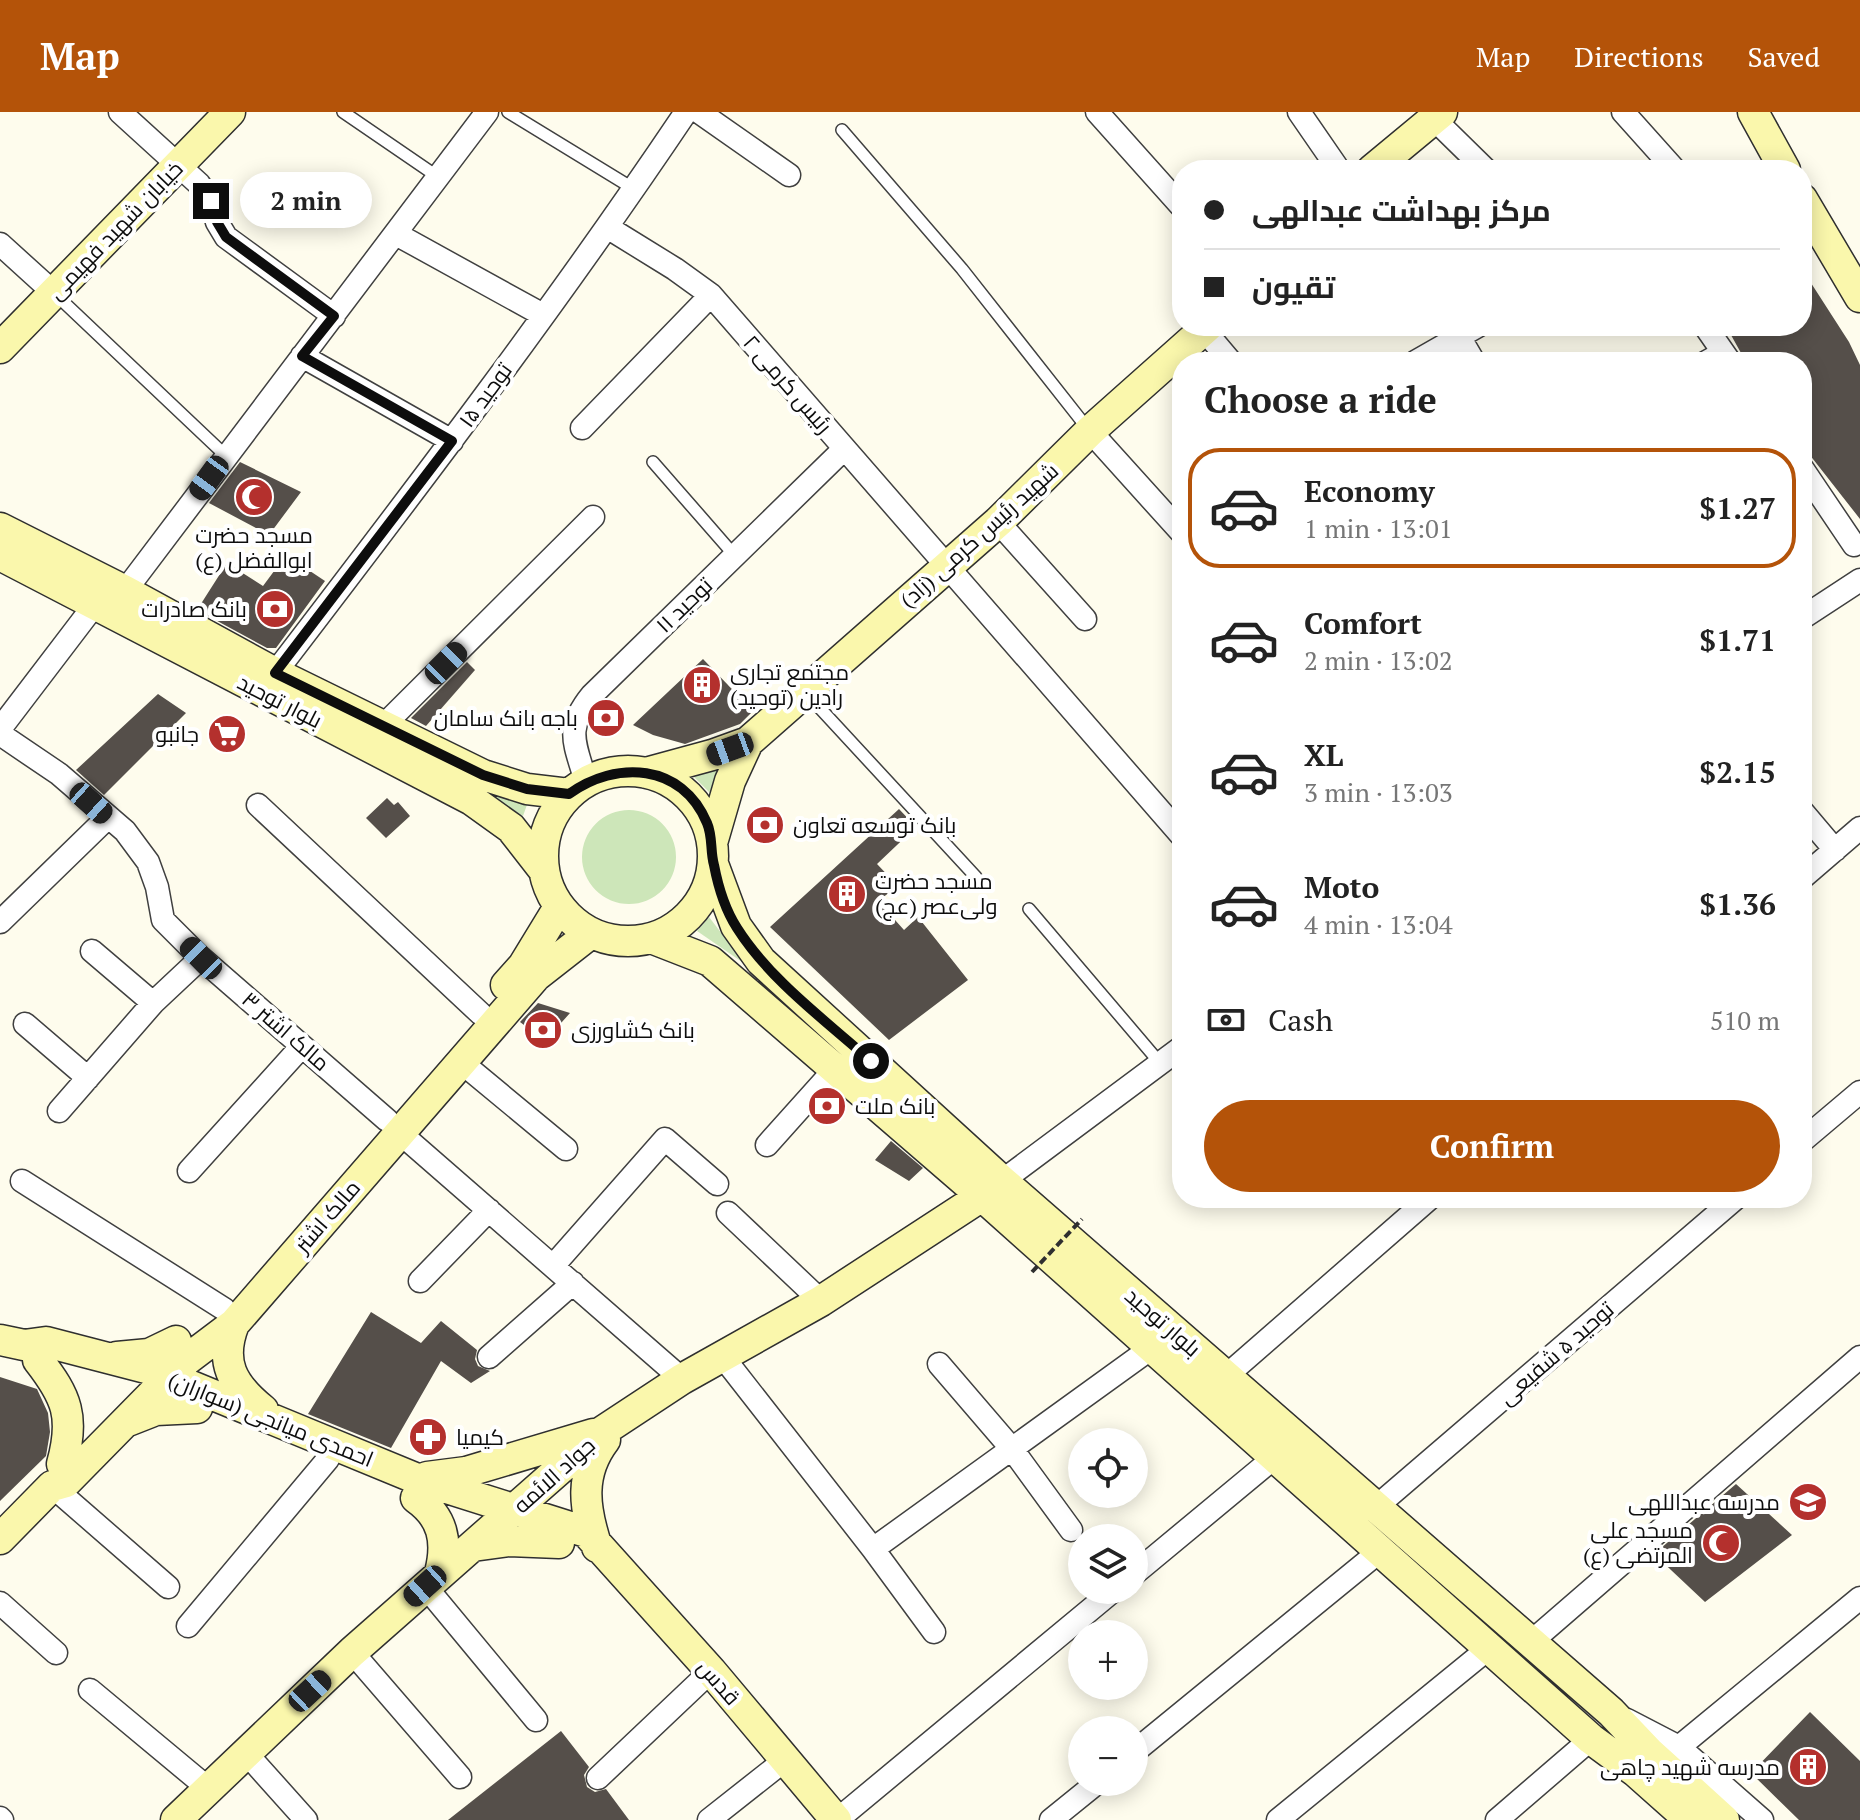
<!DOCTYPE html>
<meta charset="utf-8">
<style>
:root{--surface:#fff;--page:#f6f6f6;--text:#222;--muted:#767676;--line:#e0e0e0;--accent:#b45309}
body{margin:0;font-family:"PT Serif",Cairo,serif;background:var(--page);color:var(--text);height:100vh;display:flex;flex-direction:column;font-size:30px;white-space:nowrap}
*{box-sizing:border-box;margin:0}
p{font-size:26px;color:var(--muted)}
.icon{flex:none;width:44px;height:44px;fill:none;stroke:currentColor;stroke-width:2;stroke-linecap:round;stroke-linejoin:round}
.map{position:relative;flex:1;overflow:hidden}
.panel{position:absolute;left:1172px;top:240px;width:640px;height:856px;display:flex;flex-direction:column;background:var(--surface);border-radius:32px;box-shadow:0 4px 20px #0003}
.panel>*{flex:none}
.banner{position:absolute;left:1172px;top:48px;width:640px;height:176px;border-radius:32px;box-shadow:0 4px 20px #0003;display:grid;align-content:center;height:176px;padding:0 32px;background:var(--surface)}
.buttons{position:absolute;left:1068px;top:1316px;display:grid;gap:16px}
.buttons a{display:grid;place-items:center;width:80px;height:80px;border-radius:50%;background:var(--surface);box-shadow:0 4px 20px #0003;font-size:40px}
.end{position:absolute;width:36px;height:36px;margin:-18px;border:10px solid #0d0d0d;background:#fff;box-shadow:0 0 0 4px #fff}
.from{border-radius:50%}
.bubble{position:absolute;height:56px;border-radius:28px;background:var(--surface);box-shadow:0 4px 20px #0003;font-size:26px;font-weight:700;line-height:56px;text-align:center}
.car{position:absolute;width:24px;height:48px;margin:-24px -12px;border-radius:10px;box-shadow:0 0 6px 2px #0007;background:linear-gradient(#222 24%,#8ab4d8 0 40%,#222 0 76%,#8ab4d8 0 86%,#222 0)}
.banner b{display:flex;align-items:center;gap:28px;height:76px;font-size:30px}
.banner b+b{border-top:2px solid var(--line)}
.banner i{width:20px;height:20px;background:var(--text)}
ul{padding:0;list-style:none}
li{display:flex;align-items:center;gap:24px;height:120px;margin:0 16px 12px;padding:0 16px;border:4px solid transparent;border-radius:32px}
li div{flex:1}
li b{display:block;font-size:30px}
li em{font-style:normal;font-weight:700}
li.on{border-color:var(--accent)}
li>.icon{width:72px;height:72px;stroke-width:1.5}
h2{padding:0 32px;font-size:36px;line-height:96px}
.pay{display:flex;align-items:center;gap:20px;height:88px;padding:0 32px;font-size:30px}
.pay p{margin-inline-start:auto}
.primary-button{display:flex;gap:16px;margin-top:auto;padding:16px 32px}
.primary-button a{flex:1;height:92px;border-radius:48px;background:var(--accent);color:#fff;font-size:32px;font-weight:700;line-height:92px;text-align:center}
header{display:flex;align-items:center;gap:48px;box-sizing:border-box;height:112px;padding:0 40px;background:var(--accent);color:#fff}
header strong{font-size:38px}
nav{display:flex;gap:44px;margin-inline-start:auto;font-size:28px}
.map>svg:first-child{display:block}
.green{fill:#cde6b9}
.building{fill:#554f4a}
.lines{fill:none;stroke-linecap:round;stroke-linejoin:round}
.lane-casing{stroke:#404040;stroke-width:14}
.street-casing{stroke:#404040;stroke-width:25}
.secondary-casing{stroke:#2f2f2f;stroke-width:33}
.lane{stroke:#fff;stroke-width:11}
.street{stroke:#fff;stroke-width:22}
.secondary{stroke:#faf7ac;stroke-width:30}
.path-bridge{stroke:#2f2f2f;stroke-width:4;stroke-dasharray:8 4;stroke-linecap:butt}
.route{stroke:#0d0d0d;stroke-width:10}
.labels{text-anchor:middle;stroke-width:8;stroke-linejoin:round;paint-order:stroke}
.street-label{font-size:22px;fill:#0d0d0d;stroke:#fff}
.poi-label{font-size:22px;fill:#0d0d0d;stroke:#fff;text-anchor:end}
</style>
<header>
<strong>Map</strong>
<nav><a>Map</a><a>Directions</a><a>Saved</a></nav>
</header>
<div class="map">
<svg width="1860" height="1708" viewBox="0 0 1860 1708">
<rect width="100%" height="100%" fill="#fefced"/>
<!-- green -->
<path class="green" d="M 729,649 L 712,683 L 694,665 Z
M 479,676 L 528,690 L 523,704 Z
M582 745a47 47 0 1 1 94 0a47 47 0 1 1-94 0Z
M 709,805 L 745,852 L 697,819 Z"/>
<!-- building -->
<path class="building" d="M 1802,157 L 1849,230 L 1860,253 L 1860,407 L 1802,333 L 1802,250 L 1746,250 L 1726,214 L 1802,214 Z
M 240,350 L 301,380 L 269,423 L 209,391 Z
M 286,443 L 325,469 L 276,536 L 267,536 L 197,498 L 227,451 L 263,474 Z
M 703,547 L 753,599 L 740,612 L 685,632 L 653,623 L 633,613 Z
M 467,550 L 475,558 L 426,614 L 411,606 Z
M 158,582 L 186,601 L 104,683 L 76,658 Z
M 387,686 L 394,693 L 398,690 L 410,704 L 386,726 L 366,706 Z
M 899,697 L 916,715 L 877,752 L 898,774 L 878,789 L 904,818 L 918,805 L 968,868 L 889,928 L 770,815 Z
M 538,891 L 570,901 L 545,929 L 520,910 Z
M 891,1029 L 923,1056 L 909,1069 L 875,1048 Z
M 371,1200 L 421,1231 L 441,1209 L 477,1238 L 475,1247 L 478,1254 L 490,1259 L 471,1271 L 441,1249 L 391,1336 L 308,1302 Z
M 0,1265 L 37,1277 L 48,1301 L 50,1320 L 46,1344 L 0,1389 Z
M 1736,1372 L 1792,1423 L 1705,1490 L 1654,1442 Z
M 1810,1600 L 1860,1649 L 1860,1708 L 1799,1708 L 1751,1661 Z
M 561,1619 L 589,1655 L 584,1663 L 587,1675 L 595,1680 L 606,1677 L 629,1708 L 448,1708 Z"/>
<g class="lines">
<defs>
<path id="lane" d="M 343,0 L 438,65
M 508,0 L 634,77
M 842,18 L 962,157 L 1088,317
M 54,181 L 225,343
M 1695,250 L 1720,236
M 653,350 L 735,444
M 805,580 L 976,765
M 1029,797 L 1160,951"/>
<path id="street" d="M 120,0 L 199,72 L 211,89 L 217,110 L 226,125 L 334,204
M 699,0 L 789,63
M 1097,0 L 1182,95
M 1299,0 L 1339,58
M 1623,0 L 1675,58
M 1434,7 L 1486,58
M 607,115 L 675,157 L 711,183 L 1182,724
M 396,122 L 543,203
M 0,132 L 53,180
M 1453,214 L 1474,250
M 1705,214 L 1730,250
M 1204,218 L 1231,250
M 302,244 L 452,329
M 1415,250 L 1478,214
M 582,316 L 711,183
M 1090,319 L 1182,421
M 1802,356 L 1854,433
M 998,410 L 1085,507
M 125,479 L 487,0
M 1802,506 L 1860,468
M 275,561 C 416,377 557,192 686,0
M 383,614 L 593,405
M 0,617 L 96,491
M 0,622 L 59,662 L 125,719 L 148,750 L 157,775 L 163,808 L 201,846 L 387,1008
M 586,670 C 575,631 564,617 592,583 L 844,337
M 258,693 L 481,902
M 1802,699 L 1835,738
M 1802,766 L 1860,716
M 0,810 L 107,706
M 92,839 L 153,891
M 25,912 L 88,966
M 461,950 L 566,1037
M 59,999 L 153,891 L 201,846
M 400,1021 L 682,1267
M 1802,1029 L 1860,980
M 767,1033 L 835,957
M 189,1059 L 302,934
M 22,1069 L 224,1197
M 1002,1069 L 1182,935
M 728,1101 L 821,1189
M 553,1154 L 665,1027 L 717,1072
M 420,1169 L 489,1098
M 489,1245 L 573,1171
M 723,1245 L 873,1437 L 934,1520
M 939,1252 L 1012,1337 L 1071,1418
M 1226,1264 L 1430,1086
M 52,1374 L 168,1475
M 1376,1395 L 1736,1086
M 873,1437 L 1150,1237
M 1134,1462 L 1275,1345
M 425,1474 L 536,1608
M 0,1491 L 56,1541
M 188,1514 L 328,1347
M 1531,1530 L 1860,1245
M 352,1540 L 460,1665
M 90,1578 L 209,1677
M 1627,1608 L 1679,1635 L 1762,1708
M 1679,1635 L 1860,1486
M 1134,1640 L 1380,1439
M 246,1641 L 306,1708
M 598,1666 L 711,1559
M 0,1706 L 2,1708
M 709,1708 L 785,1648
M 837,1708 L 1114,1478
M 1051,1708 L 1098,1670
M 1278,1708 L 1489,1536
M 1497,1708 L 1591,1627 L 1601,1637"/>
<path id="secondary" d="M 1753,0 L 1785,58
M 1372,58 L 1442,0
M 1802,87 L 1860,185
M 0,236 L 230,0
M 0,416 L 125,479 L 275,561 L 483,663 L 527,677 L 569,682
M 0,443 L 472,688 L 511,716 L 543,757
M543 744a85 85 0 1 1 170 0a85 85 0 1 1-170 0Z
M 646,661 L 712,643 L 748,630 L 998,410 L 1090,319 L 1208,214
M 712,731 L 730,669 L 748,630
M 713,752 L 736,814 L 761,849 L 1002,1069 L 1611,1600 L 1649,1640 L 1724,1708
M 651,826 L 710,849 L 982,1084 L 1591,1627 L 1636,1660 L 1690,1708
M 506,873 L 523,854 L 559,795
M 234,1212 C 219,1250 232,1273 263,1298
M 0,1228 L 24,1233 L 46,1230 L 150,1257 L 415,1366 L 586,1420 L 711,1559 L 836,1708
M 117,1245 L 149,1242 L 176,1229
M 38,1248 C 67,1285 75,1305 62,1352
M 128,1309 L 156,1298 L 197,1296
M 427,1365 L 466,1360 L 593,1322
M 416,1386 C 443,1405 448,1429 440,1461
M 0,1427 L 52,1374 L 66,1370 L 185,1249 L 234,1212 L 536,864 L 591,821
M 473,1434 L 509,1429 L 559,1431
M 597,1435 C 584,1396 579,1362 605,1328
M 176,1708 L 352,1540 L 603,1319 L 682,1267 L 821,1189 L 982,1084"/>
</defs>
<!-- lane casing -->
<use href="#lane" class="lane-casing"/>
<!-- street casing -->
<use href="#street" class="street-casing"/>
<!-- secondary casing -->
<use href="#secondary" class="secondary-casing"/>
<!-- lane -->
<use href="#lane" class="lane"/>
<!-- street -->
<use href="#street" class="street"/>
<!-- secondary -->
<use href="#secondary" class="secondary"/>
<!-- path-bridge -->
<path class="path-bridge" d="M 1032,1160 L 1082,1107"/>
</g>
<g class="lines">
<!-- route -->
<path class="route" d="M 211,89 L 217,110 L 226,125 L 334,204 L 302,244 L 452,329 L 275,561 L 483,663 L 527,677 L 569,682 C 616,648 682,651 707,711 C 713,725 710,739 714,753 C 718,774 726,799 737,816 C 770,868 825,908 871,949"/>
</g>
<!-- icons -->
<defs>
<symbol id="mosque-disc" viewBox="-11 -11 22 22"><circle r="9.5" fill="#b4302d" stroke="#fff"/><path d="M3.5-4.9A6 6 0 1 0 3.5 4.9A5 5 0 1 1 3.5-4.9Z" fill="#fff"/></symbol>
<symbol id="bank-disc" viewBox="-11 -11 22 22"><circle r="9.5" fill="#b4302d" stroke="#fff"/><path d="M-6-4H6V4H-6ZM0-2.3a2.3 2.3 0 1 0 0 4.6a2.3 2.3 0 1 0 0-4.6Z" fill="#fff"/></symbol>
<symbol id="building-disc" viewBox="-11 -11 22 22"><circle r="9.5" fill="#b4302d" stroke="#fff"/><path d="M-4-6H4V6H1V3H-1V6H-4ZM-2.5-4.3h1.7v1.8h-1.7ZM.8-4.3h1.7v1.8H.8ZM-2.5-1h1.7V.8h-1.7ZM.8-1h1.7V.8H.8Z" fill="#fff"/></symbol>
<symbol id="supermarket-disc" viewBox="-11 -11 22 22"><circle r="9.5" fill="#b4302d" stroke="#fff"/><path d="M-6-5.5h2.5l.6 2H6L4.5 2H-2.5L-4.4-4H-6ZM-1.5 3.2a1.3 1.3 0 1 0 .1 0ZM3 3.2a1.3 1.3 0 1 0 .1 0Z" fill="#fff"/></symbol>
<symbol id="pharmacy-disc" viewBox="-11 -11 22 22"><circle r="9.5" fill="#b4302d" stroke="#fff"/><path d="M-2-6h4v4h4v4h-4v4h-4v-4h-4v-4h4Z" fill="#fff"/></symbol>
<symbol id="school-disc" viewBox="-11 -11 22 22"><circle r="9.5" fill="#b4302d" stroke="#fff"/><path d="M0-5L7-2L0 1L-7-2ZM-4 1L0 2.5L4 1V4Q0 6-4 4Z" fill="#fff"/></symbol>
</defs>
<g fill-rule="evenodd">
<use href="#mosque-disc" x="232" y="363" width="44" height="44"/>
<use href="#bank-disc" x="253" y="475" width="44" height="44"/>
<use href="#building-disc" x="680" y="551" width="44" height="44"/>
<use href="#bank-disc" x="584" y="584" width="44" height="44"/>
<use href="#supermarket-disc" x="205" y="600" width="44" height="44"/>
<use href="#bank-disc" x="743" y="691" width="44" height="44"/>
<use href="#building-disc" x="825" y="760" width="44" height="44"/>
<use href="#bank-disc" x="521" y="896" width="44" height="44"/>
<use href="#bank-disc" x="805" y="972" width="44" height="44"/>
<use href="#pharmacy-disc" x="406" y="1303" width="44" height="44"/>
<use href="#school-disc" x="1786" y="1368" width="44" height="44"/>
<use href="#mosque-disc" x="1699" y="1409" width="44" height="44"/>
<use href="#building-disc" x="1786" y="1633" width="44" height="44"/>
</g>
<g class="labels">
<!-- street labels -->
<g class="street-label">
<text transform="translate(115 118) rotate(-46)" y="8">خیابان شهید فهیمی</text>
<text transform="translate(788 272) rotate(49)" y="8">رئیس کرمی ۲</text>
<text transform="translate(485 283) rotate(-54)" y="8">توحید ۱۵</text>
<text transform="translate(979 423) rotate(-42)" y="8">شهید رئیس کرمی (زاد)</text>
<text transform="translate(684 493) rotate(-44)" y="8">توحید ۱۱</text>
<text transform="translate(280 589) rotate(27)" y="8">بلوار توحید</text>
<text transform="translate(286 919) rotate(41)" y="8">مالک اشتر ۳</text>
<text transform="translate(327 1104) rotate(-49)" y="8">مالک اشتر</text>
<text transform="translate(1163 1210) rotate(41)" y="8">بلوار توحید</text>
<text transform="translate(1556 1241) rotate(-41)" y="8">توحید ۵ شفیعی</text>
<text transform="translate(271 1307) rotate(22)" y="8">احمدی میانجی (سواران)</text>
<text transform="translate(554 1363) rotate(-42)" y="8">جواد الائمه</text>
<text transform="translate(719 1570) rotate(49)" y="8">قدس</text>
</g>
<!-- poi labels -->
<g class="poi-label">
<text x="254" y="431" text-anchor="middle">مسجد حضرت<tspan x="254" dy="25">ابوالفضل (ع)</tspan></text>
<text x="247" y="505">بانک صادرات</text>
<text x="730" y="568" text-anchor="start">مجتمع تجاری<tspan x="730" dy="25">رادین (توحید)</tspan></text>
<text x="578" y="614">باجه بانک سامان</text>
<text x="199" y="630">جانبو</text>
<text x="793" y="721" text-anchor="start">بانک توسعه تعاون</text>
<text x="875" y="777" text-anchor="start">مسجد حضرت<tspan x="875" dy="25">ولی‌عصر (عج)</tspan></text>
<text x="571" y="926" text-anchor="start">بانک کشاورزی</text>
<text x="855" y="1002" text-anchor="start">بانک ملت</text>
<text x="456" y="1333" text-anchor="start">کیمیا</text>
<text x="1780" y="1398">مدرسه عبداللهی</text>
<text x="1693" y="1426">مسجد علی<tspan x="1693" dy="25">المرتضی (ع)</tspan></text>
<text x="1780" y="1663">مدرسه شهید چاهی</text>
</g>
</g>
</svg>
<div class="buttons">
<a><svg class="icon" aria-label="locate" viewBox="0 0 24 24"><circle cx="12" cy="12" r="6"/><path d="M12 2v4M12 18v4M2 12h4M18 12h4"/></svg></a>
<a><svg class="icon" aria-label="layers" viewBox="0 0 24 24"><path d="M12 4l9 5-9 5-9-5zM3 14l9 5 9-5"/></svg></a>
<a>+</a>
<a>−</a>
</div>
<i class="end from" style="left:871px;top:949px"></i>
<i class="end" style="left:211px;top:89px"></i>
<div class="bubble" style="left:240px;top:60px;width:132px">2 min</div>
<i class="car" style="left:209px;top:366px;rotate:216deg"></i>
<i class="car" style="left:446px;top:551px;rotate:45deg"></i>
<i class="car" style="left:730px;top:637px;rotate:250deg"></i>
<i class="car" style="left:91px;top:691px;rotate:132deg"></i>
<i class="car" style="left:201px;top:846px;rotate:315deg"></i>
<i class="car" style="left:425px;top:1474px;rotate:228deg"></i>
<i class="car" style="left:310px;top:1579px;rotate:47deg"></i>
<div class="banner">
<b><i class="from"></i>مرکز بهداشت عبدالهی</b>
<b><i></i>تقیون</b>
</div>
<section class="panel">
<h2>Choose a ride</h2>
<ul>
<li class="on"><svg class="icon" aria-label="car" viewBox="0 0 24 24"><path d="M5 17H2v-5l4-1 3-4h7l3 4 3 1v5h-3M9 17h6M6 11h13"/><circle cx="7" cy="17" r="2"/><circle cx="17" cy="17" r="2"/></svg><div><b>Economy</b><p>1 min · 13:01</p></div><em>$1.27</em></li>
<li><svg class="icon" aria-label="car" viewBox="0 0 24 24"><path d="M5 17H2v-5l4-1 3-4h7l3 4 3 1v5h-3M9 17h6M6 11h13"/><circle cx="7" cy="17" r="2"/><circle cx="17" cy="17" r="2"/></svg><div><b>Comfort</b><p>2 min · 13:02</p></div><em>$1.71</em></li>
<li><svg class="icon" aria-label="car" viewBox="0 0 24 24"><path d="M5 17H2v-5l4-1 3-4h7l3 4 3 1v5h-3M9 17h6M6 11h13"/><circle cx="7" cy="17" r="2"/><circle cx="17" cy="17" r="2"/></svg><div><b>XL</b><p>3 min · 13:03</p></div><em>$2.15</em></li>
<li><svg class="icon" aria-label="car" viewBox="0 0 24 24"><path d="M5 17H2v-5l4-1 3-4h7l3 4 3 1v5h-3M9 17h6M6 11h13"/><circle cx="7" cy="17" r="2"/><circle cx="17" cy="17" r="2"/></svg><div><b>Moto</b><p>4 min · 13:04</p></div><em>$1.36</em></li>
</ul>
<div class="pay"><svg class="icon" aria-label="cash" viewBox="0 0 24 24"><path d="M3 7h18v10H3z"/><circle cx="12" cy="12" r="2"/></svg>Cash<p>510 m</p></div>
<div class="primary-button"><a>Confirm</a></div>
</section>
</div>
